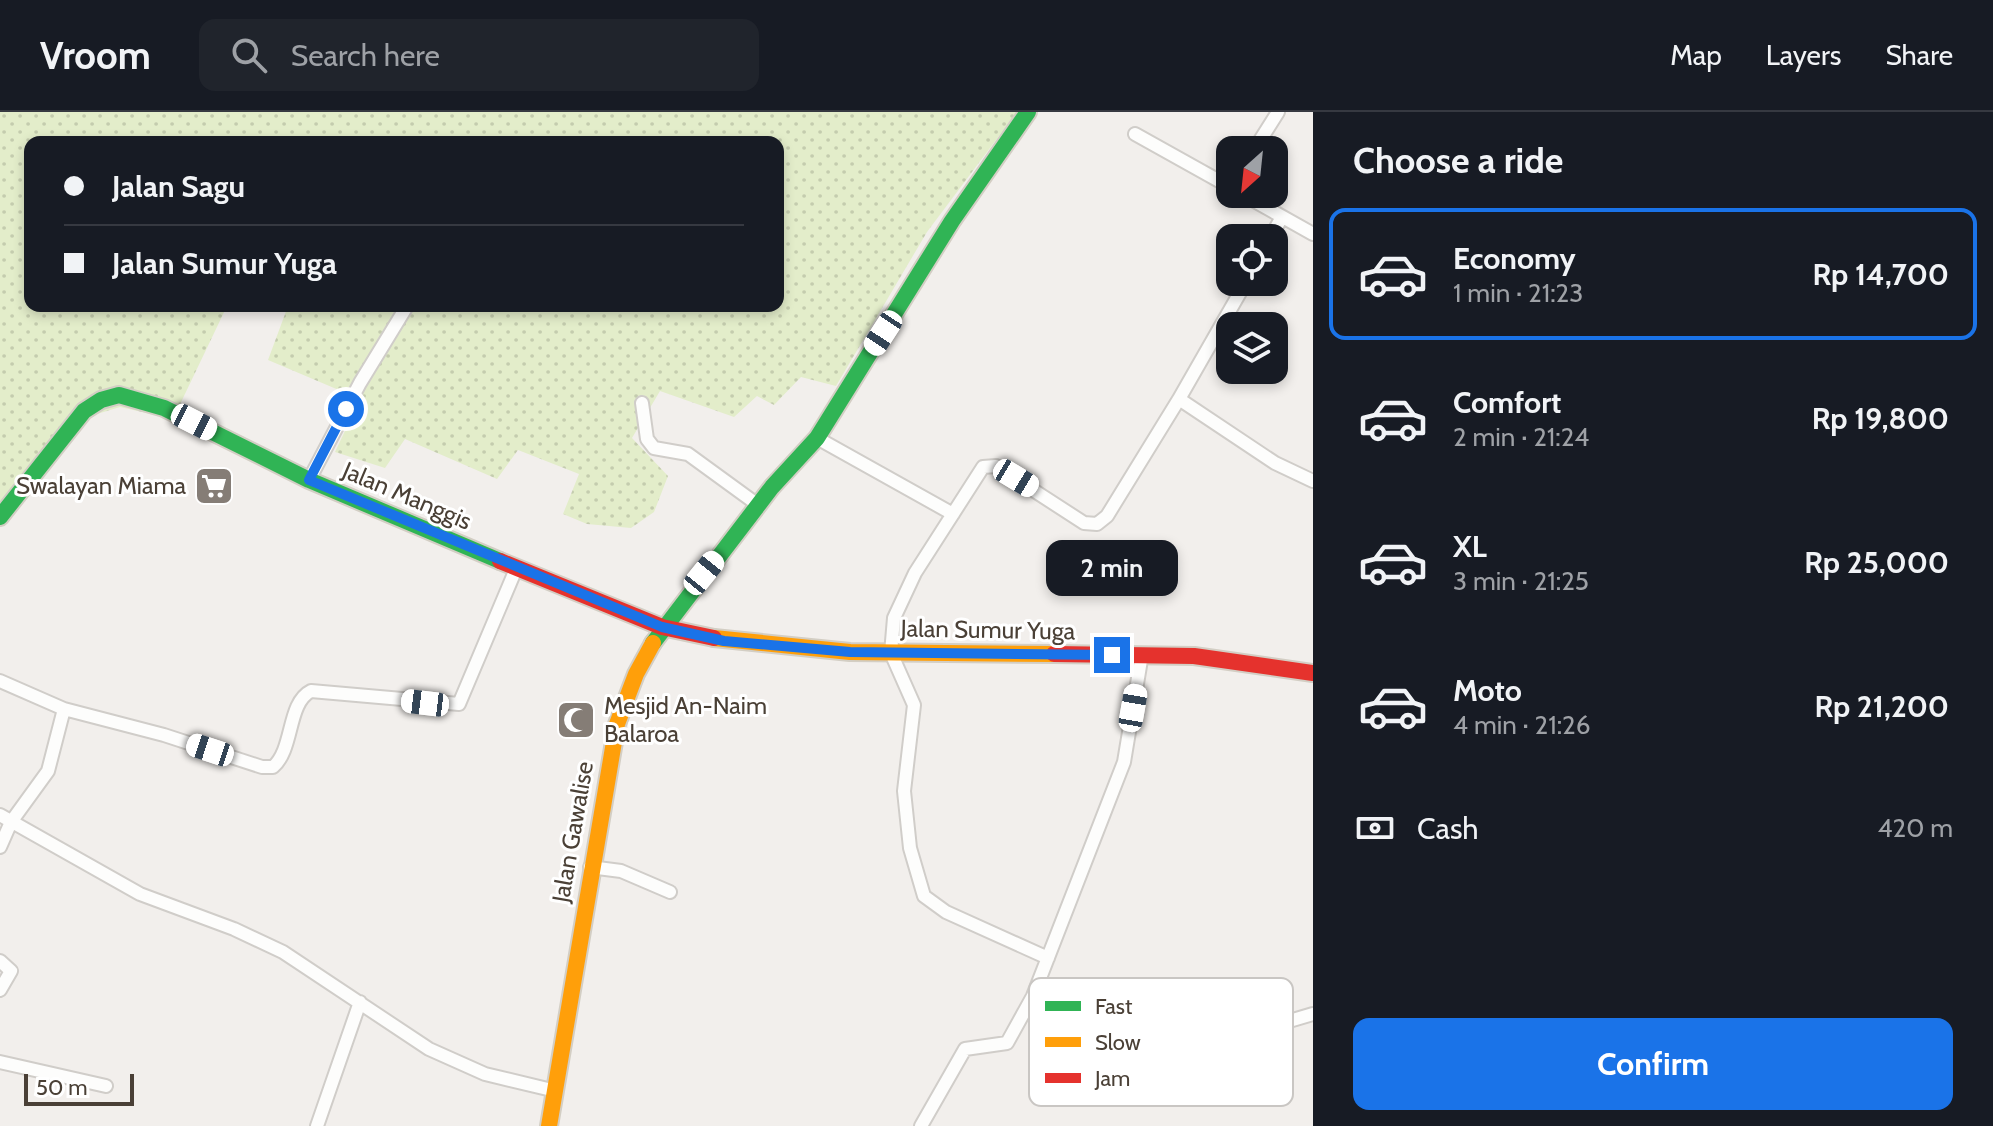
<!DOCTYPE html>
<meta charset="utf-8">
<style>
:root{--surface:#171b24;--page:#20242c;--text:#f1f3f6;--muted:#9ea1a6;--line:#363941;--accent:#1a73e8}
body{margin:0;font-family:Cabin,sans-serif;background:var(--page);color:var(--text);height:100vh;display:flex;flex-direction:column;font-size:30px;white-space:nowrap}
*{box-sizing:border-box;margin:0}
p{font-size:26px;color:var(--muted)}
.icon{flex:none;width:44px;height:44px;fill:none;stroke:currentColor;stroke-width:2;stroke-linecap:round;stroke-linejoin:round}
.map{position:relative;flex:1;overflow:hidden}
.sheet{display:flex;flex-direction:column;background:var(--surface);width:680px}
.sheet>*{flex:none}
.hud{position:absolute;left:24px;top:24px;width:760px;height:176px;border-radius:16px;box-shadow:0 4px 12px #0003;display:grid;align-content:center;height:176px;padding:0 40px;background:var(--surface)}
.needle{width:52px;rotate:207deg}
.controls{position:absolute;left:1216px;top:24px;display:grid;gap:16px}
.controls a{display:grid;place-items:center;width:72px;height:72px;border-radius:16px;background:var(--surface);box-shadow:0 4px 12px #0003;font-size:40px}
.scale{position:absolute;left:24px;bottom:20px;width:110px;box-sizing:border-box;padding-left:8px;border:4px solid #4a4036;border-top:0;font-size:22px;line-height:28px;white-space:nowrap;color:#4a4036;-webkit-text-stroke:6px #fff;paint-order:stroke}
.end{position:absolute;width:36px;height:36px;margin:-18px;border:10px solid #1a73e8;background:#fff;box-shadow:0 0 0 4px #fff}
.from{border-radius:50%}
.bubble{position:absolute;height:56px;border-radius:16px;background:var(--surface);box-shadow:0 4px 12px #0003;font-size:26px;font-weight:700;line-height:56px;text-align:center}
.car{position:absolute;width:24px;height:48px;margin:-24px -12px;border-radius:10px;box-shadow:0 0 6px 2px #0007;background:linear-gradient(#fff 24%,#345 0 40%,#fff 0 76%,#345 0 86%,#fff 0)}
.hud b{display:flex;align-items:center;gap:28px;height:76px;font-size:30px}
.hud b+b{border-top:2px solid var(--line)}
.hud i{width:20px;height:20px;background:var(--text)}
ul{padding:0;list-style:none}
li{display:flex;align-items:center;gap:24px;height:132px;margin:0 16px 12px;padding:0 24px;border:4px solid transparent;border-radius:16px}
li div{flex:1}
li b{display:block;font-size:30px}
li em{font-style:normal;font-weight:700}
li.current{border-color:var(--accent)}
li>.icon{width:72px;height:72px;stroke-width:1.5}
h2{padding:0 40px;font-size:36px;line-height:96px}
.pay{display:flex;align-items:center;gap:20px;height:88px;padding:0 40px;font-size:30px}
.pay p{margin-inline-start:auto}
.cta{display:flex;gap:16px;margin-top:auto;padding:16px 40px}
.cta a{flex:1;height:92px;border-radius:16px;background:var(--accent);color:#fff;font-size:32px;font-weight:700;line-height:92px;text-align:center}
header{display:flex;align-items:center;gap:48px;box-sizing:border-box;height:112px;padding:0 40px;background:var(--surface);border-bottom:2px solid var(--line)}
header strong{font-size:38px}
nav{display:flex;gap:44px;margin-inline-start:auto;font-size:28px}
.search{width:560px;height:72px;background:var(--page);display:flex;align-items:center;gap:20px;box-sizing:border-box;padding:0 28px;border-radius:16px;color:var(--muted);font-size:30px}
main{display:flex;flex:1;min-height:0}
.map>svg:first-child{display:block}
.grass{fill:url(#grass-dots)}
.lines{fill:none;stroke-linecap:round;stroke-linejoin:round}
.street-casing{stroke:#d0cdc9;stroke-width:16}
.fast-casing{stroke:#d3cec4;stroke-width:20}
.slow-casing{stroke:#d3cec4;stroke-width:20}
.jam-casing{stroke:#d3cec4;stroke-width:20}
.street{stroke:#fdfdfc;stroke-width:12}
.fast{stroke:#30b455;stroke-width:16}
.slow{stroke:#ff9f0a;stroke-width:16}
.jam{stroke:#e5322d;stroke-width:16}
.route{stroke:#1a73e8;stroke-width:10}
.labels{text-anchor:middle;stroke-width:6;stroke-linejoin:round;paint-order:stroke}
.poi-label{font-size:24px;fill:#4a4036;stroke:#fff;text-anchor:end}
.street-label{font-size:24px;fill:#4a4036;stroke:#fff}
.key{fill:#fff;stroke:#c9c6c3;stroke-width:2}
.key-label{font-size:22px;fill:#4a4036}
</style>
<header>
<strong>Vroom</strong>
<div class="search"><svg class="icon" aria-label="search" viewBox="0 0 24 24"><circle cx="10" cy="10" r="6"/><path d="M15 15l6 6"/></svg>Search here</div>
<nav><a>Map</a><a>Layers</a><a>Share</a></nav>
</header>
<main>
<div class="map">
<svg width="1313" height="1014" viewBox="0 0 1313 1014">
<defs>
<pattern id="grass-dots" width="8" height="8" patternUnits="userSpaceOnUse" patternTransform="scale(2)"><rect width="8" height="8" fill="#e3edca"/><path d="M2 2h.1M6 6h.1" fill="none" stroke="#c4ccae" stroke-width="1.8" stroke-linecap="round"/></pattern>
</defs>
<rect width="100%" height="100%" fill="#f2efec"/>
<!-- grass -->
<path class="grass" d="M 0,0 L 1017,0 L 927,120 L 836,274 L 801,265 L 774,293 L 757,284 L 734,305 L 660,279 L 632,326 L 668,364 L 654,400 L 631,416 L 587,412 L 563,402 L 579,362 L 518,338 L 497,367 L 405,327 L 385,356 L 335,340 L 360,287 L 268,248 L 288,194 L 778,194 L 778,30 L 30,30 L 30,194 L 227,194 L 173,307 L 120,295 L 61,313 L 0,396 Z"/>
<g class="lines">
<defs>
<path id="street" d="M 1135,22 L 1230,75
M 1254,38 L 1278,0
M 1242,82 L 1313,122
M 1270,126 L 1282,105
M 1246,170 L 1179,287 L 1275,351 L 1313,369
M 642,291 L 647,327 L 654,336 L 688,342 L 758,393
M 817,326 L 953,402
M 309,368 L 360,271 L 407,194
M 0,569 L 64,597 L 164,623 L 262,655 L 273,655 C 294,637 287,591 311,579 L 459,592 L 516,457
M 0,703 L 140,782 L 234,817 L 283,840 L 429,937 L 485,962 L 556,979
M 0,735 L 11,710 L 48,659 L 64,597
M 590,755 L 621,759 L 670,780
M 1048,846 L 946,800 L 924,784 L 910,736 L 904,679 L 914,593 L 891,541 L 894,506 L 915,461 L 983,355 L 996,354 L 1084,411 L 1097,412 L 1107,404 L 1179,287
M 0,849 L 11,859 L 0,878
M 1033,884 L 1162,956 L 1176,954 L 1190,939 L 1215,925 L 1259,918 L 1313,902
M 0,950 L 106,974
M 317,1014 L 360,890
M 921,1014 L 965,937 L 1007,931 L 1033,884 L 1124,650 L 1142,542"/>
<path id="fast" d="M 0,405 L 84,299 L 101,288 L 119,283 L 164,296 L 309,368 L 500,449
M 653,531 L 772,375 L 817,326 L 952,109 L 1028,0"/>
<path id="slow" d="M 714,526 L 850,540 L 1054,542
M 549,1014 L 617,612 L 636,562 L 653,531"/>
<path id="jam" d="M 500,449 L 662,515 L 714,526
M 1054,542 L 1194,544 L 1313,561"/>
</defs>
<!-- street casing -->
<use href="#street" class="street-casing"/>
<!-- fast casing -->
<use href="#fast" class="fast-casing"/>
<!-- slow casing -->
<use href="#slow" class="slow-casing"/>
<!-- jam casing -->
<use href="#jam" class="jam-casing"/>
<!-- street -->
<use href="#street" class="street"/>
<!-- fast -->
<use href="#fast" class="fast"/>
<!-- slow -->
<use href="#slow" class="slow"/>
<!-- jam -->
<use href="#jam" class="jam"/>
</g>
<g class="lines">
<!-- route -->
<path class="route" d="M 346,297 L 309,368 L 662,515 L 724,529 L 850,540 L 1112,543"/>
</g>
<!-- icons -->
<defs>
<symbol id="supermarket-square" viewBox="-11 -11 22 22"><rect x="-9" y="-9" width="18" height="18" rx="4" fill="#857d76" stroke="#fff"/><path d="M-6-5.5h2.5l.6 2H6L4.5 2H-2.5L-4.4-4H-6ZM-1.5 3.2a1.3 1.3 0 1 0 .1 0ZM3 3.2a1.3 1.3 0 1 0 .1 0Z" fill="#fff"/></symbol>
<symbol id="mosque-square" viewBox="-11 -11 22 22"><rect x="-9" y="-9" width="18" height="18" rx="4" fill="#857d76" stroke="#fff"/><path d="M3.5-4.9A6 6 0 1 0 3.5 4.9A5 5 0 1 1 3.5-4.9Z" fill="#fff"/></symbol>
</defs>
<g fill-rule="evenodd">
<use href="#supermarket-square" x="192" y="352" width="44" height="44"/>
<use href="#mosque-square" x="554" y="586" width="44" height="44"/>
</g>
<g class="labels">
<!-- poi labels -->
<g class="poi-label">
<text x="186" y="382">Swalayan Miama</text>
<text x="604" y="602" text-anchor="start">Mesjid An-Naim<tspan x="604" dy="28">Balaroa</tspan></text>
</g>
<!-- street labels -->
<g class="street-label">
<text transform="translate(407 384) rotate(23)" y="8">Jalan Manggis</text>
<text transform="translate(988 518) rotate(1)" y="8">Jalan Sumur Yuga</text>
<text transform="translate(573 720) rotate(-80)" y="8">Jalan Gawalise</text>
</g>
</g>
<!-- legend -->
<rect x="1029" y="866" width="264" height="128" rx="12" class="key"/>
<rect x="1045" y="889" width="36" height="10" fill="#30b455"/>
<rect x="1045" y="925" width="36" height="10" fill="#ff9f0a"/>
<rect x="1045" y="961" width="36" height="10" fill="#e5322d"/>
<g class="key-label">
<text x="1095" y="902">Fast</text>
<text x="1095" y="938">Slow</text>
<text x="1095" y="974">Jam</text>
</g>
</svg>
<div class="controls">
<a><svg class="needle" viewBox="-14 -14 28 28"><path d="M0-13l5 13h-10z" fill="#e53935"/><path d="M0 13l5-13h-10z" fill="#9ea1a6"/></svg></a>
<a><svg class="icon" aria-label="locate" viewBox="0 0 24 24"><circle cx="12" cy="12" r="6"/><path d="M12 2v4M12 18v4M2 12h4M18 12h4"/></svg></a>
<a><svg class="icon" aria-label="layers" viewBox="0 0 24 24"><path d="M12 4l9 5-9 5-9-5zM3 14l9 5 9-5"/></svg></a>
</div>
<div class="scale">50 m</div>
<i class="end from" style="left:346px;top:297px"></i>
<i class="end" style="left:1112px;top:543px"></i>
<div class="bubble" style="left:1046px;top:428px;width:132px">2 min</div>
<i class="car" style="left:883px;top:221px;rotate:213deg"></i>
<i class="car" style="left:194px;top:310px;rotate:117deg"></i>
<i class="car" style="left:1016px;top:366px;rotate:121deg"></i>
<i class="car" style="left:704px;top:461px;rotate:39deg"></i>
<i class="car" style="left:425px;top:591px;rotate:277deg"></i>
<i class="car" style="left:1133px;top:596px;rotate:10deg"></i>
<i class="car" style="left:210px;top:638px;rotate:288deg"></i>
<div class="hud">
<b><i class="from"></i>Jalan Sagu</b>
<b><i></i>Jalan Sumur Yuga</b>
</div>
</div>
<section class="sheet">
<h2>Choose a ride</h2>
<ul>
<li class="current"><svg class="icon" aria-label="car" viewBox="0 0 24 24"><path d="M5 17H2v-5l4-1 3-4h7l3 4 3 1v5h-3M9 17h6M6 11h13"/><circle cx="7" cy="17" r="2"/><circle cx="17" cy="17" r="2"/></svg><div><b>Economy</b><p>1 min · 21:23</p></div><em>Rp 14,700</em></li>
<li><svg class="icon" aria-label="car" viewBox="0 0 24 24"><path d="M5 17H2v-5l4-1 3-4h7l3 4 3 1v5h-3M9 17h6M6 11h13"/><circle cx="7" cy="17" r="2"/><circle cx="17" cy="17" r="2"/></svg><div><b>Comfort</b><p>2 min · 21:24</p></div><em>Rp 19,800</em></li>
<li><svg class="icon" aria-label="car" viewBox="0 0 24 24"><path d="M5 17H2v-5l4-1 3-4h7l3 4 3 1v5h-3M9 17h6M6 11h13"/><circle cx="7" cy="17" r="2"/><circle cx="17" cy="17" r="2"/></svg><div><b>XL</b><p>3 min · 21:25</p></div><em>Rp 25,000</em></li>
<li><svg class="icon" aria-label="car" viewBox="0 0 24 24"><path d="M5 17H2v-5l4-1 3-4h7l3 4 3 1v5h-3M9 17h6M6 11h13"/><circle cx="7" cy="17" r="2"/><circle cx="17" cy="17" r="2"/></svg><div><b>Moto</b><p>4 min · 21:26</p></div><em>Rp 21,200</em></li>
</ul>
<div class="pay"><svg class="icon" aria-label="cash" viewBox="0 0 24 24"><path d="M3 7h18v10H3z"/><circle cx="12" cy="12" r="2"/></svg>Cash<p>420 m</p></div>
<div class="cta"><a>Confirm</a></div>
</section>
</main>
